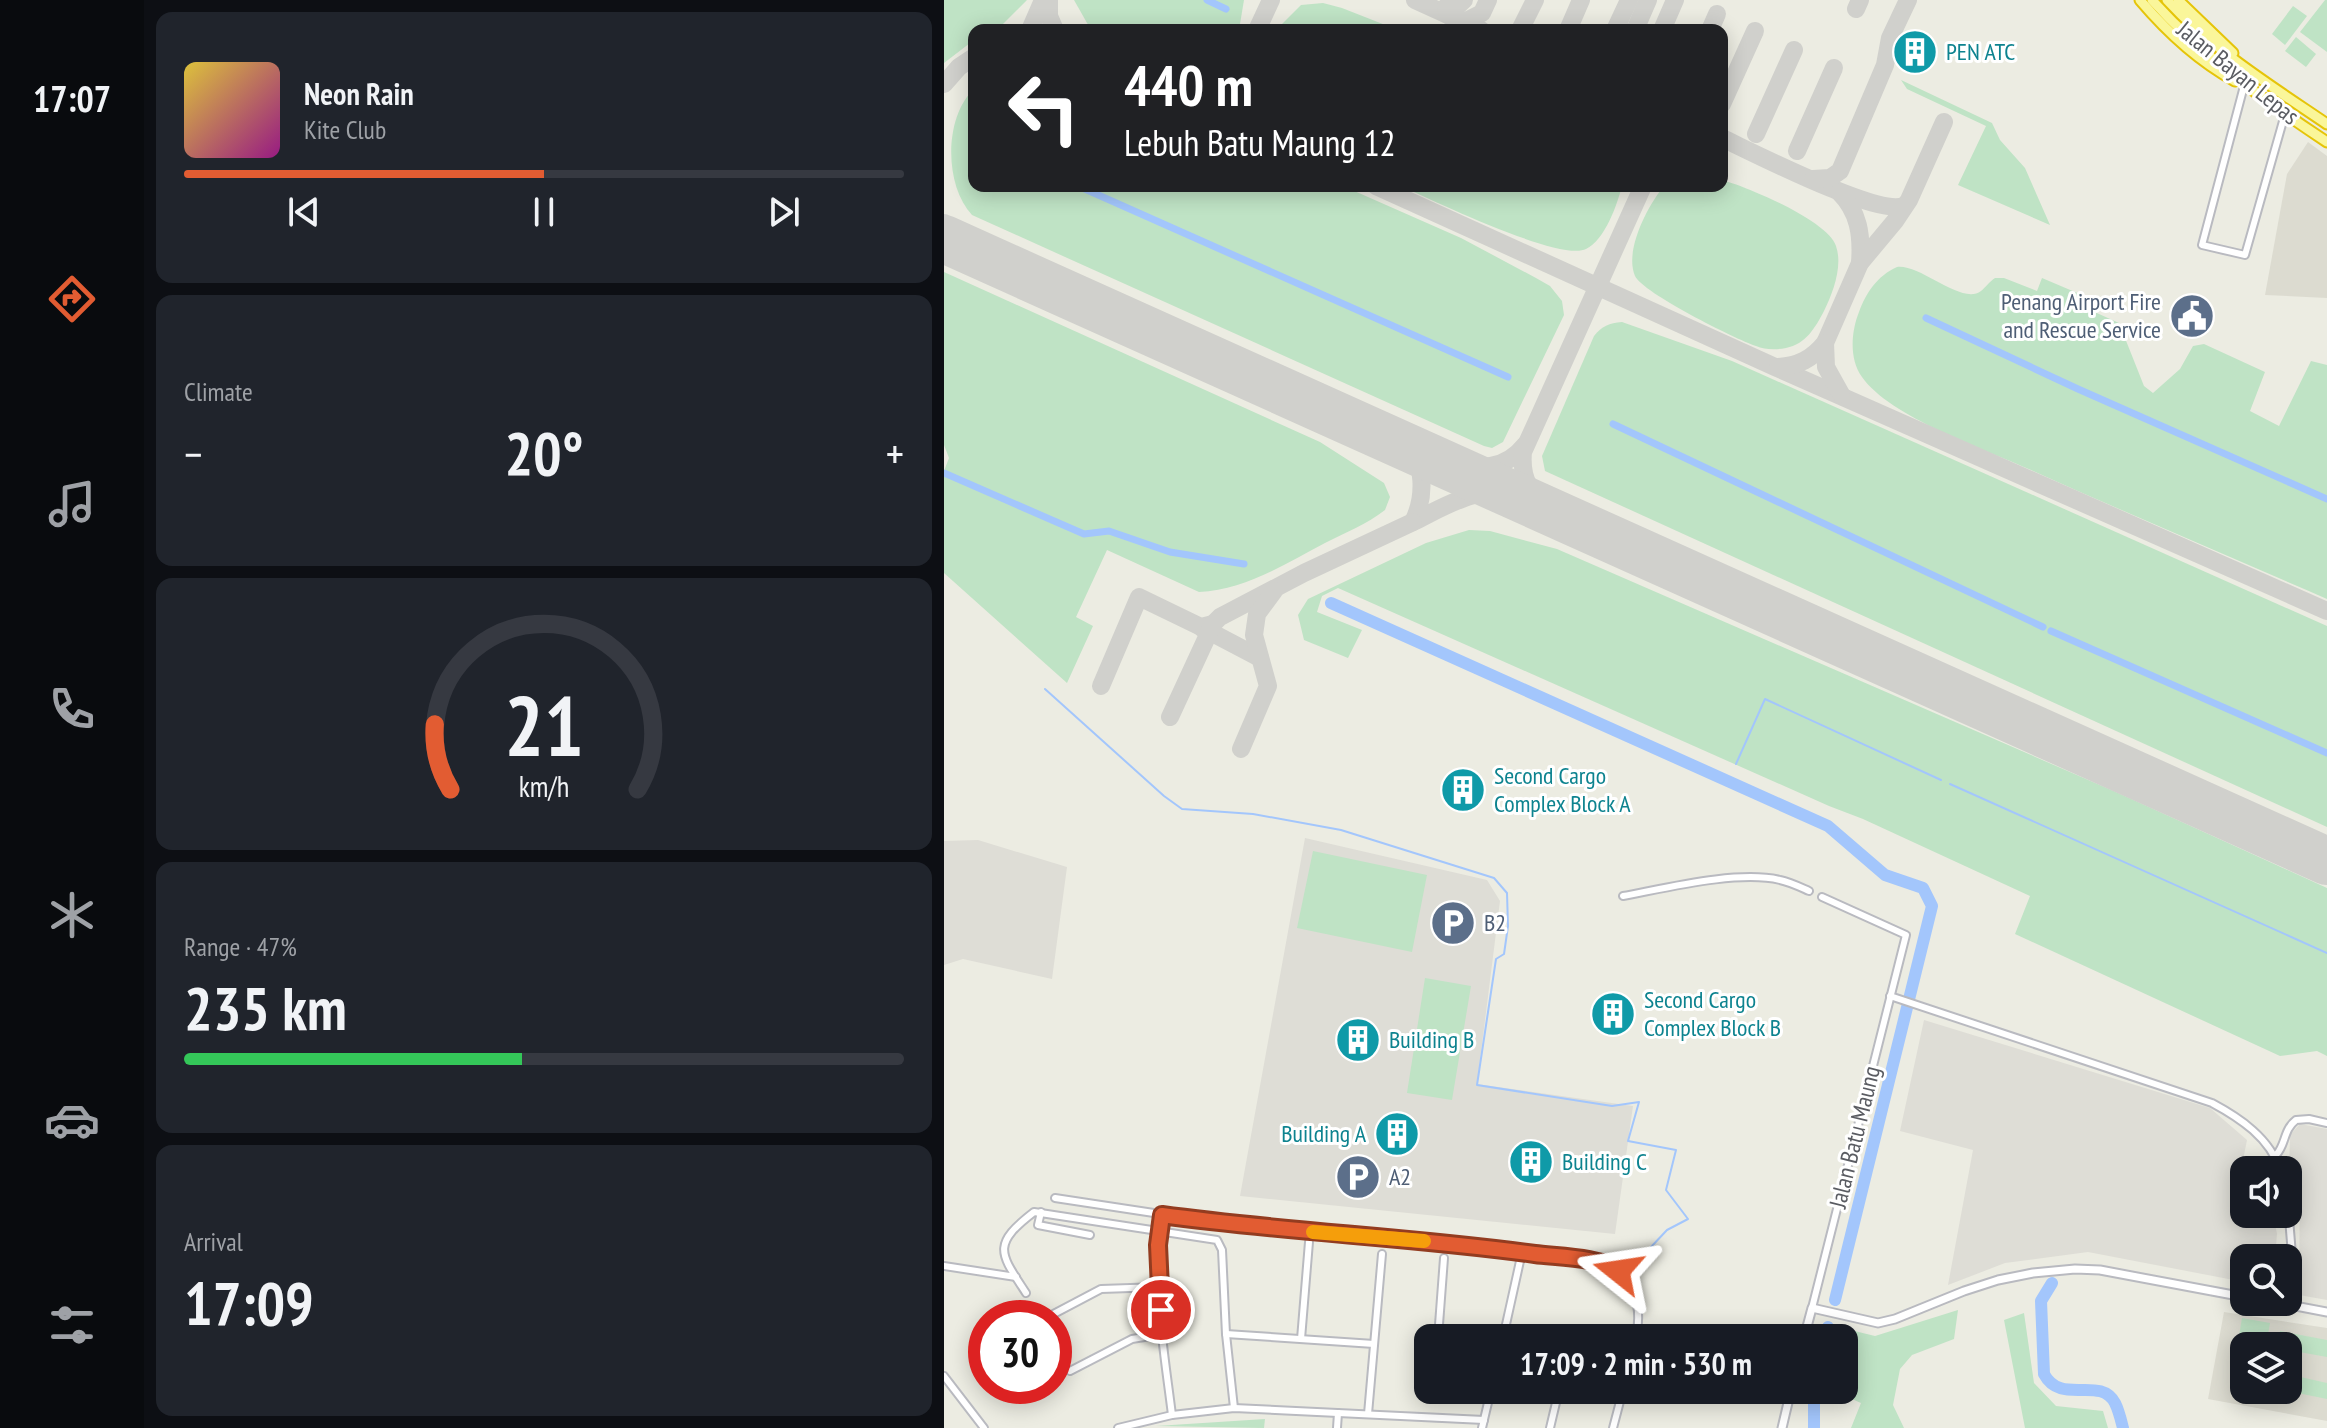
<!DOCTYPE html>
<html lang="en">
<head>
<meta charset="utf-8">
<style>
	:root { --surface:#171b24; --page:#20242c; --text:#f1f3f6; --muted:#9ea1a6; --line:#363941; --accent:#e25c32 }
	body { margin:0; font-family:"PT Sans Narrow",sans-serif; background:var(--page); color:var(--text); height:100vh; display:flex; flex-direction:column; font-size:30px; white-space:nowrap }
	* { box-sizing:border-box; margin:0 }
	p { font-size:26px; color:var(--muted) }
	.icon { flex:none; width:44px; height:44px; fill:none; stroke:currentColor; stroke-width:2; stroke-linecap:round; stroke-linejoin:round }
	.map { position:relative; flex:1; overflow:hidden }
	.details { display:flex; flex-direction:column; gap:12px; padding:12px; background:#0d0f14; width:800px }
	.details>* { flex:none }
	.banner { position:absolute; left:24px; top:24px; width:760px; height:168px; border-radius:16px; box-shadow:0 4px 20px #0003; background:#202124; color:#fff; overflow:hidden }
	.controls { position:absolute; left:1286px; top:1156px; display:grid; gap:16px }
	.controls a { display:grid; place-items:center; width:72px; height:72px; border-radius:16px; background:var(--surface); box-shadow:0 4px 20px #0003; font-size:40px }
	.speed { position:absolute; left:24px; top:1300px; display:flex; gap:16px; font-size:40px; font-weight:700; text-align:center }
	.speed>* { display:grid; place-content:center; width:104px; height:104px; border-radius:50%; background:var(--surface); box-shadow:0 4px 20px #0003; line-height:1 }
	.speed .limit { border:12px solid #d22; background:#fff; color:#111 }
	.pin { position:absolute; display:grid; place-items:center; width:68px; height:68px; color:#fff; margin:-34px; border:4px solid #fff; border-radius:50%; box-shadow:0 2px 8px #0007 }
	.me { position:absolute; width:88px; margin:-44px; rotate:285deg; stroke-linejoin:round; filter:drop-shadow(0 0 6px #0008) }
	.turn { display:flex; align-items:center; gap:28px; height:168px; padding:0 24px; font-size:36px }
	.turn .icon { width:104px; height:104px; stroke-width:2.5 }
	.turn b { display:block; font-size:56px; line-height:68px }
	.big { font-size:60px; font-weight:700; line-height:1.1 }
	.details .widget { flex:1; display:flex; flex-direction:column; justify-content:center; gap:12px; min-width:0; padding:0 28px; border-radius:16px; background:var(--page) }
	.details .dial { align-items:center; gap:0 }
	.dial svg { height:208px; overflow:visible; fill:none; stroke:var(--line); stroke-width:7; stroke-linecap:round; text-anchor:middle }
	.dial text { fill:var(--text); stroke:none }
	.song { display:flex; align-items:center; gap:24px }
	.cover { width:96px; height:96px; border-radius:12px; background:linear-gradient(135deg,hsl(50 70% 55%),hsl(310 70% 35%)) }
	.played { height:8px; border-radius:4px; background:linear-gradient(90deg,var(--accent) 50%,var(--line) 50%) }
	.keys { display:flex; justify-content:space-around; direction:ltr }
	.heat { display:flex; justify-content:space-between; align-items:center; font-size:44px; direction:ltr }
	.charge { height:12px; border-radius:6px; background:linear-gradient(90deg,#34c759 47%,var(--line) 0) }
	.trip { position:absolute; left:470px; top:1324px; width:444px; height:80px; border-radius:16px; background:var(--surface); box-shadow:0 4px 20px #0003; font-weight:700; line-height:80px; text-align:center }
	main { display:flex; flex:1; min-height:0 }
	.tabs { display:flex; flex-direction:column; width:144px; justify-content:space-around; align-items:center; background:#090b0e; color:var(--muted) }
	.tabs .icon { width:56px; height:56px }
	.tabs .on { color:var(--accent) }
	.tabs b { font-size:36px; color:var(--text) }
	.map>svg:first-child { display:block }
</style>
</head>
<body>
<main>
<nav class="tabs">
<b>17:07</b>
<svg class="icon on" aria-label="directions" viewBox="0 0 24 24"><path d="M12 3l9 9-9 9-9-9zM9 14v-3h6M13 9l2 2-2 2"/></svg>
<svg class="icon" aria-label="music" viewBox="0 0 24 24"><path d="M9 18V5l10-2v13"/><circle cx="6" cy="18" r="3"/><circle cx="16" cy="16" r="3"/></svg>
<svg class="icon" aria-label="phone" viewBox="0 0 24 24"><path d="M5 4h4l2 5-3 2q2 4 5 5l2-3 5 2v4C11 20 4 13 5 4z"/></svg>
<svg class="icon" aria-label="climate" viewBox="0 0 24 24"><path d="M12 3v18M4 7l16 10M4 17L20 7"/></svg>
<svg class="icon" aria-label="car" viewBox="0 0 24 24"><path d="M5 17H2v-5l4-1 3-4h7l3 4 3 1v5h-3M9 17h6M6 11h13"/><circle cx="7" cy="17" r="2"/><circle cx="17" cy="17" r="2"/></svg>
<svg class="icon" aria-label="filters" viewBox="0 0 24 24"><path d="M4 7h16M4 17h16"/><circle cx="9" cy="7" r="2"/><circle cx="15" cy="17" r="2"/></svg>
</nav>
<section class="details">
<div class="widget">
<div class="song"><i class="cover"></i><div><b>Neon Rain</b><p>Kite Club</p></div></div>
<div class="played"></div>
<div class="keys"><svg class="icon" aria-label="previous" viewBox="0 0 24 24"><path d="M18 5L8 12l10 7zM5 5v14"/></svg><svg class="icon" aria-label="pause" viewBox="0 0 24 24"><path d="M8 5v14M16 5v14"/></svg><svg class="icon" aria-label="next" viewBox="0 0 24 24"><path d="M6 5l10 7-10 7zM19 5v14"/></svg></div>
</div>
<div class="widget"><p>Climate</p>
<div class="heat"><a>−</a><b class="big">20°</b><a>+</a></div>
</div>
<div class="widget dial"><svg viewBox="0 0 100 80">
<path d="M14 69A42 42 0 1 1 86 69"/>
<path d="M14 69A42 42 0 0 1 8 44" stroke="#e25c32"/>
<text x="50" y="56" font-size="32" font-weight="700">21</text>
<text x="50" y="72" font-size="11">km/h</text>
</svg></div>
<div class="widget"><p>Range · 47%</p><b class="big">235 km</b><div class="charge"></div></div>
<div class="widget"><p>Arrival</p><b class="big">17:09</b></div>
</section>
<div class="map">
<svg width="1383" height="1428" viewBox="0 0 1383 1428">
	<rect width="100%" height="100%" fill="#ecece2"/>
	<g fill="#deddd6">
		<polygon points="361,838 543,880 556,901 533,1084 689,1106 671,1234 296,1196"/>
		<polygon points="34,840 123,867 108,979 19,959 0,965 0,841"/>
		<polygon points="980,1020 1266,1108 1303,1140 1299,1160 1322,1164 1321,1170 1300,1170 1300,1214 1329,1214 1333,1234 1331,1258 1300,1258 1300,1282 1144,1252 1061,1263 1004,1285 1029,1150 956,1131"/>
		<polygon points="1356,1124 1383,1129 1383,1300 1355,1295 1356,1177 1345,1175 1346,1135"/>
	</g>
	<g fill="#dcdbd0" fill-rule="evenodd">
		<polygon points="1364,142 1383,156 1383,298 1321,295 1343,174"/>
		<path d="M1280,1312L1383,1328V1421L1264,1399ZM1300,1346H1344V1390H1300Z"/>
	</g>
	<g fill="#bfe3c5">
		<polygon points="0,0 83,0 54,29 30,30 30,40 0,63"/>
		<polygon points="130,0 300,0 295,30 147,30"/>
		<polygon points="1381,0 1383,0 1383,52 1356,32"/>
		<polygon points="379,3 398,8 454,30 332,30 357,5"/>
		<polygon points="1349,6 1363,16 1341,45 1328,34"/>
		<polygon points="1352,37 1372,54 1362,67 1341,51"/>
		<polygon points="957,80 1048,123 1056,140 1081,168 1106,225 1014,185 1042,126 963,89"/>
		<path d="M30,89V186H399L517,238L592,278L606,286L618,301L620,315L559,442L548,448L540,446L28,215C0,185 0,117 30,89Z"/>
		<path d="M778,180C804,187 884,221 892,246C899,266 889,293 880,311C871,328 862,344 842,348C832,350 821,350 812,346C791,339 699,293 691,276C680,251 704,205 720,186H778Z"/>
		<path d="M457,186H678C673,205 661,240 642,249C616,262 488,200 457,186Z"/>
		<path d="M953,267C977,264 1018,306 1037,291C1042,287 1045,282 1051,278H1060L1093,291L1098,278L1138,295L1135,305L1175,323L1200,386L1209,393L1236,369L1249,346L1260,344L1321,372L1306,411L1335,426L1367,361L1383,365V599C1284,556 1185,514 1087,470C1040,449 946,417 918,377C905,359 907,332 915,312C922,293 933,276 953,267Z"/>
		<path d="M0,272L376,442L440,483L446,497L441,510C423,524 401,533 381,543C341,564 301,590 255,592L163,550L132,617L149,626L123,683L0,573V471L5,458L0,445Z"/>
		<path d="M678,322L788,361L1383,626V827L601,471L598,456L650,336C658,326 665,323 678,322Z"/>
		<polygon points="525,530 546,531 613,549 1172,792 1383,888 1383,1056 1373,1051 1336,1056 1071,934 1086,896 919,819 885,806 394,588 378,596 373,612 418,630 404,658 360,640 354,615 364,599 482,543"/>
		<polygon points="369,851 483,875 468,952 353,928"/>
		<polygon points="481,978 527,986 508,1100 463,1093"/>
		<polygon points="1014,1310 1010,1339 968,1355 956,1369 949,1405 960,1428 907,1428 917,1403 887,1390 900,1390 900,1338 887,1338 890,1326 931,1336"/>
		<polygon points="1080,1313 1090,1383 1112,1406 1159,1411 1164,1428 1081,1428 1060,1320"/>
		<polygon points="1298,1318 1326,1323 1322,1346 1300,1346 1300,1380 1288,1378"/>
		<polygon points="1336,1331 1383,1340 1383,1357 1344,1350 1344,1346 1334,1346"/>
		<polygon points="1352,1376 1383,1383 1383,1399 1349,1392"/>
		<polygon points="321,1419 320,1428 212,1426"/>
	</g>
	<g fill="none" stroke-linecap="round" stroke-linejoin="round">
		<g stroke="#a3c6fc" stroke-width="2">
			<polyline points="101,689 220,796 238,809 309,814 397,830 550,878 563,893 564,926 560,954 552,959 533,1085 668,1106 695,1102 684,1141 732,1150 722,1190 744,1219 723,1230 691,1264"/>
			<polyline points="792,764 821,699 997,780"/>
			<polyline points="1006,784 1383,953"/>
		</g>
		<g stroke="#a3c6fc" stroke-width="7">
			<polyline points="263,0 282,9"/>
			<polyline points="134,186 564,377"/>
			<polyline points="982,318 1134,389 1383,499"/>
			<polyline points="669,424 1099,627"/>
			<polyline points="0,473 140,534 165,531 226,552 300,564"/>
			<polyline points="1107,631 1383,753"/>
		</g>
		<g stroke="#a3c6fc" stroke-width="12">
			<polyline points="387,603 884,826 941,875 979,888 988,906 891,1300"/>
			<path d="M1108,1283L1097,1301L1100,1374C1117,1406 1156,1375 1171,1403C1175,1411 1177,1420 1179,1428"/>
			<polyline points="881,1338 884,1327"/>
			<polyline points="870,1390 870,1428"/>
		</g>
		<g stroke="#d0d0cc" stroke-width="18">
			<polyline points="105,0 105,16 111,30"/>
			<polyline points="471,0 537,30"/>
			<polyline points="502,7 504,15 520,0"/>
			<polyline points="912,9 916,0"/>
			<polyline points="520,22 538,13 544,0"/>
			<polyline points="86,30 99,0"/>
			<polyline points="313,30 327,0"/>
			<polyline points="576,30 591,0"/>
			<polyline points="624,30 637,0"/>
			<polyline points="671,30 685,0"/>
			<polyline points="691,30 704,0"/>
			<polyline points="718,30 731,0"/>
			<polyline points="766,30 773,14"/>
			<polyline points="0,84 15,67 30,57"/>
			<polyline points="778,104 811,31"/>
			<polyline points="812,134 850,50"/>
			<path d="M778,138C810,153 932,216 960,206"/>
			<polyline points="853,151 890,68"/>
			<polyline points="869,179 886,178 896,171 941,65 946,38 964,0"/>
			<polyline points="432,186 831,367 1383,611"/>
			<path d="M895,192C915,212 918,235 916,263"/>
			<polyline points="0,223 17,239 50,261"/>
			<polyline points="881,343 916,263 951,221 965,200 1000,122"/>
			<path d="M834,367C854,366 868,359 881,343L882,367L897,394"/>
			<path d="M458,445C484,459 480,500 469,522C500,507 541,480 576,498"/>
			<path d="M503,465C533,468 560,472 581,445"/>
			<path d="M614,515C591,495 576,486 579,452L699,186"/>
			<polyline points="259,629 257,627 316,658"/>
			<polyline points="157,686 195,597 257,627 269,624"/>
			<polyline points="226,717 269,624 276,617 360,573 469,522"/>
			<polyline points="297,749 324,686 310,635 313,614 330,591"/>
		</g>
		<polyline stroke="#d0d0cc" stroke-width="48" points="0,239 1383,861"/>
		<g stroke="#b9bac0" stroke-width="10">
			<g id="minor">
				<polyline points="1300,86 1258,245 1301,255 1341,114"/>
				<path d="M679,896C722,888 794,870 836,880C846,882 856,887 865,891"/>
				<path d="M946,996L1268,1103C1296,1118 1326,1138 1336,1170"/>
				<path d="M1332,1155C1342,1145 1339,1130 1352,1120L1365,1119L1383,1123"/>
				<path d="M111,1198L302,1227L485,1242L660,1263C692,1273 698,1309 692,1338"/>
				<polyline points="1344,1206 1349,1267 1344,1301"/>
				<polyline points="97,1212 94,1225 146,1235"/>
				<path d="M218,1215C207,1280 220,1350 228,1415L290,1408L540,1420"/>
				<polyline points="0,1266 72,1277"/>
				<path d="M82,1293C56,1253 47,1245 90,1212L273,1240L278,1250L282,1334L290,1408"/>
				<polyline points="868,1308 962,935 878,897"/>
				<polyline points="102,1318 157,1289 216,1287"/>
				<polyline points="282,1334 430,1344"/>
				<polyline points="494,1338 500,1258"/>
				<polyline points="559,1338 578,1252"/>
				<polyline points="357,1339 365,1242"/>
				<polyline points="126,1371 188,1339 219,1334"/>
				<polyline points="0,1376 40,1428"/>
				<polyline points="424,1414 438,1254"/>
				<polyline points="174,1428 228,1415"/>
				<polyline points="393,1428 394,1413"/>
				<polyline points="538,1428 547,1390"/>
				<polyline points="606,1428 615,1390"/>
				<polyline points="669,1428 679,1390"/>
			</g>
		</g>
		<g stroke="#b9bac0" stroke-width="11">
			<g id="tertiary">
				<polyline points="1330,1302 1383,1312"/>
				<polyline points="860,1338 868,1308 934,1323 951,1319 1020,1291 1054,1280 1089,1273 1131,1269 1156,1270 1300,1297"/>
				<polyline points="838,1428 847,1390"/>
			</g>
		</g>
		<g stroke="#e5c409" stroke-width="13">
			<g id="trunk">
				<path d="M1196,0C1224,33 1253,60 1291,81"/>
				<path d="M1208,0C1258,56 1321,101 1383,142"/>
				<path d="M1223,0C1269,50 1327,86 1383,124"/>
				<polyline points="1234,0 1289,53"/>
			</g>
		</g>
		<use href="#minor" stroke="#fff" stroke-width="6"/>
		<use href="#tertiary" stroke="#fff" stroke-width="7"/>
		<use href="#trunk" stroke="#faf69a" stroke-width="9"/>
	</g>
	<g fill="none" stroke-linecap="round" stroke-linejoin="round">
		<g stroke="#933c20" stroke-width="20">
			<path id="route" d="M217,1310L214,1245L218,1215C342,1232 467,1237 591,1254C613,1257 657,1257 674,1271"/>
		</g>
		<use href="#route" stroke="#e25c32" stroke-width="14"/>
		<polyline stroke="#f59e0b" stroke-width="14" points="369,1232 480,1241"/>
	</g>
	<defs>
		<g id="building-disc" transform="scale(2.3)"><circle r="9.5" fill="#0f9aa8" stroke="#fff"/><path d="M-4-6H4V6H1V3H-1V6H-4ZM-2.5-4.3h1.7v1.8h-1.7ZM.8-4.3h1.7v1.8H.8ZM-2.5-1h1.7V.8h-1.7ZM.8-1h1.7V.8H.8Z" fill="#fff"/></g>
		<g id="civic-disc" transform="scale(2.3)"><circle r="9.5" fill="#5c6f8a" stroke="#fff"/><path d="M-.6-6.5H3V-4.5H.6V-3L4-1V1h2V6H-6V1h2V-1L-.6-3ZM-1.2 2.5V6h2.4V2.5Z" fill="#fff"/></g>
		<g id="parking-disc" transform="scale(2.3)"><circle r="9.5" fill="#5c6f8a" stroke="#fff"/><path d="M-3.5-5.5H1a3.5 3.5 0 0 1 0 7H-1V5.5H-3.5ZM-1-3.4V-.6H.8a1.4 1.4 0 0 0 0-2.8Z" fill="#fff"/></g>
	</defs>
	<g fill-rule="evenodd">
		<use href="#building-disc" x="971" y="52"/>
		<use href="#civic-disc" x="1248" y="316"/>
		<use href="#building-disc" x="519" y="790"/>
		<use href="#parking-disc" x="509" y="923"/>
		<use href="#building-disc" x="669" y="1014"/>
		<use href="#building-disc" x="414" y="1040"/>
		<use href="#building-disc" x="453" y="1134"/>
		<use href="#building-disc" x="587" y="1162"/>
		<use href="#parking-disc" x="414" y="1177"/>
	</g>
	<g text-anchor="middle" stroke-width="6" stroke-linejoin="round" paint-order="stroke">
		<g font-size="24" fill="#0d838f" stroke="#fff" text-anchor="start">
			<text x="1002" y="60">PEN ATC</text>
			<text x="550" y="784">Second Cargo<tspan x="550" dy="28">Complex Block A</tspan></text>
			<text x="700" y="1008">Second Cargo<tspan x="700" dy="28">Complex Block B</tspan></text>
			<text x="445" y="1048">Building B</text>
			<text x="422" y="1142" text-anchor="end">Building A</text>
			<text x="618" y="1170">Building C</text>
		</g>
		<g font-size="24" fill="#5a5c62" stroke="#fff">
			<text transform="translate(1294 73) rotate(39)" y="8">Jalan Bayan Lepas</text>
			<text transform="translate(911 1137) rotate(-76)" y="8">Jalan Batu Maung</text>
		</g>
		<g font-size="24" fill="#4e5e75" stroke="#fff" text-anchor="start">
			<text x="1217" y="310" text-anchor="end">Penang Airport Fire<tspan x="1217" dy="28">and Rescue Service</tspan></text>
			<text x="540" y="931">B2</text>
			<text x="445" y="1185">A2</text>
		</g>
	</g>
</svg>
<div class="controls">
<a><svg class="icon" aria-label="sound" viewBox="0 0 24 24"><path d="M4 9h4l5-4v14l-5-4H4zM17 9q2 3 0 6"/></svg></a>
<a><svg class="icon" aria-label="search" viewBox="0 0 24 24"><circle cx="10" cy="10" r="6"/><path d="M15 15l6 6"/></svg></a>
<a><svg class="icon" aria-label="layers" viewBox="0 0 24 24"><path d="M12 4l9 5-9 5-9-5zM3 14l9 5 9-5"/></svg></a>
</div>
<div class="speed"><div class="limit">30</div></div>
<div class="pin" style="left:217px;top:1310px;background:#d93025"><svg class="icon" aria-label="arrive" viewBox="0 0 24 24"><path d="M6 21V4h12l-3 4 3 4H6"/></svg></div>
<svg class="me" style="left:674px;top:1271px" viewBox="-20 -20 40 40"><path d="M0-17L14 15 0 8-14 15z" fill="#e25c32" stroke="#fff" stroke-width="4"/></svg>
<div class="trip">17:09 · 2 min · 530 m</div>
<div class="banner">
<div class="turn"><svg class="icon" aria-label="left" viewBox="0 0 24 24"><path d="M17 20v-9H6M10 6l-5 5 5 5"/></svg><div><b>440 m</b>Lebuh Batu Maung 12</div></div>
</div>
</div>
</main>
</body>
</html>
